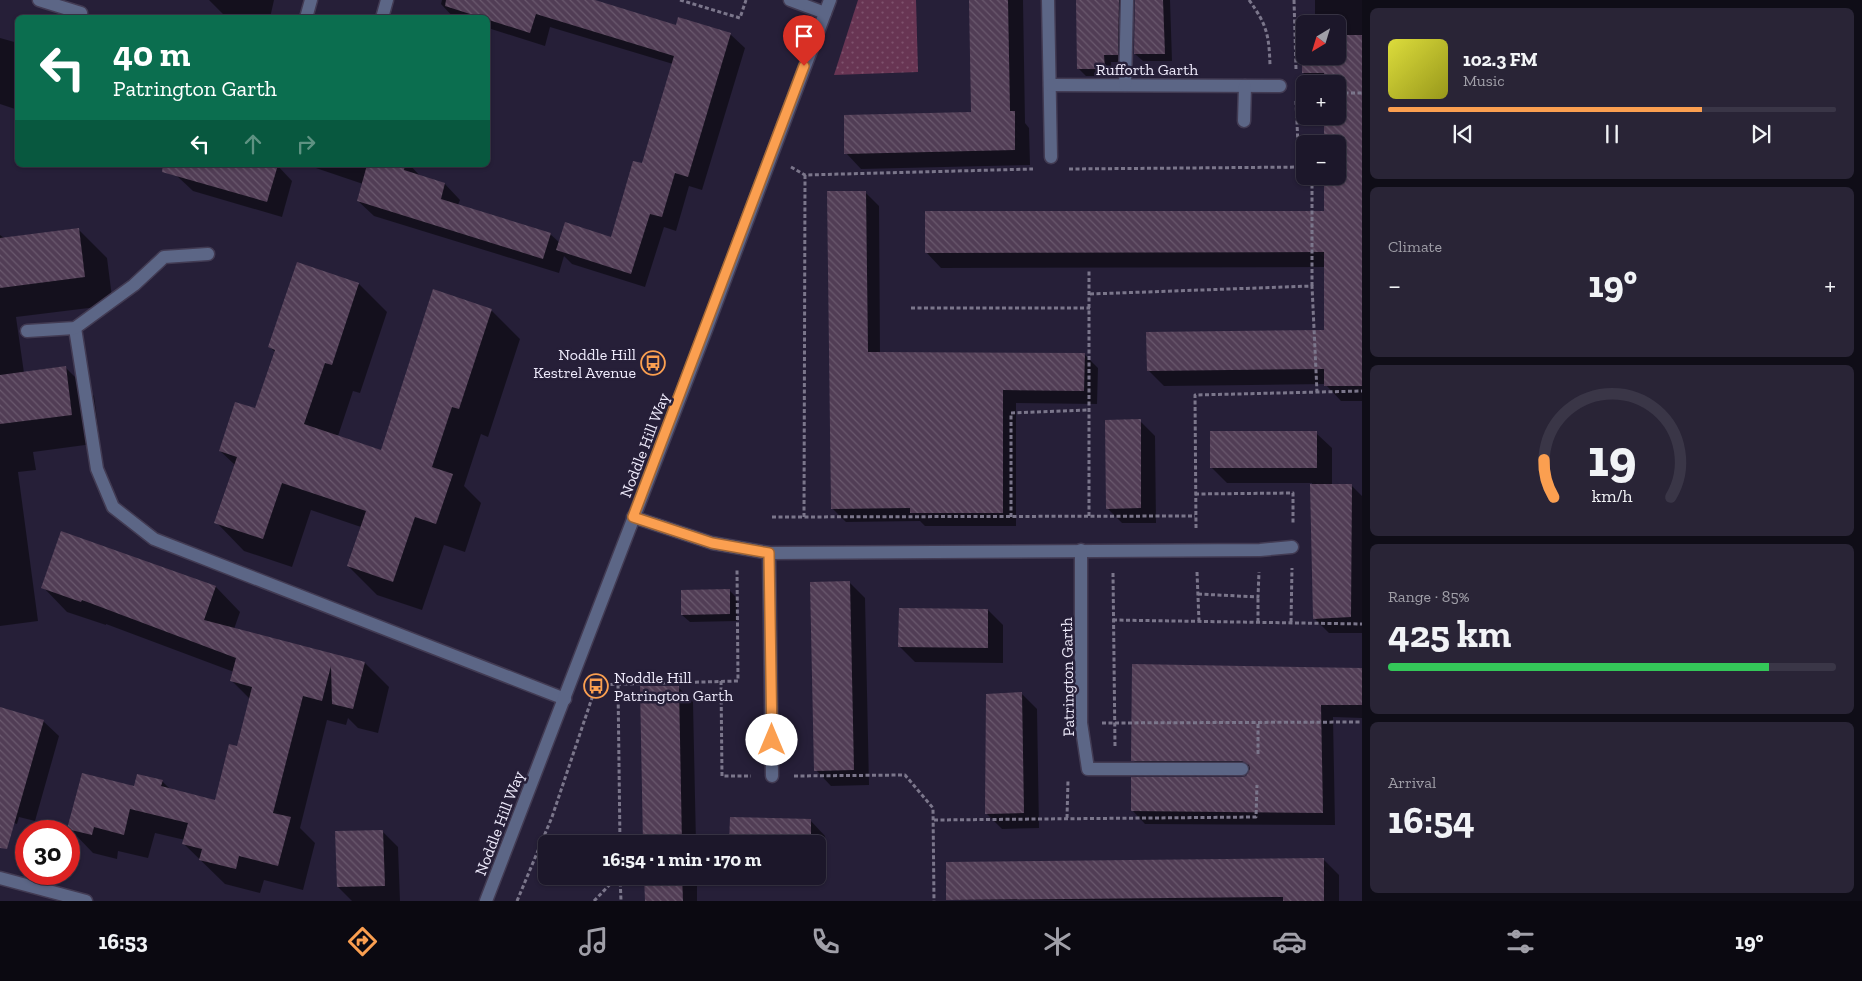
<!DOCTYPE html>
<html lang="en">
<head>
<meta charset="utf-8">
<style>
	:root { --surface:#1c172a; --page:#292436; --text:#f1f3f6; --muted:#a09fa8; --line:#3a3647; --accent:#fb9f50 }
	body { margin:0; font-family:"Zilla Slab",serif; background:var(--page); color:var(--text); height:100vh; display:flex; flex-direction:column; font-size:19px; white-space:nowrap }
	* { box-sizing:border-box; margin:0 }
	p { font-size:16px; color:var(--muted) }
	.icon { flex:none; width:28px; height:28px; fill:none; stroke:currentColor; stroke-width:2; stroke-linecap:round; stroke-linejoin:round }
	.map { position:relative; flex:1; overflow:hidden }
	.sheet { display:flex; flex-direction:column; gap:8px; padding:8px; background:#0f0d17; width:500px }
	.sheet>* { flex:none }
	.banner { position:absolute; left:15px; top:15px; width:475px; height:152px; border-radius:8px; box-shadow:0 1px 4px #0004,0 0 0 1px var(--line); background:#0b6e4f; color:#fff; overflow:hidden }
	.needle { width:32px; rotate:218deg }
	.tools { position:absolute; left:1296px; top:15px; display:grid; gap:10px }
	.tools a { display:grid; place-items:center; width:50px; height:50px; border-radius:8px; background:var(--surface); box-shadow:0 1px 4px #0004,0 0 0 1px var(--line); font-size:25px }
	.speed { position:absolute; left:15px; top:820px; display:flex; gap:10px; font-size:25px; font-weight:700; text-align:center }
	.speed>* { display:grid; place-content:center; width:65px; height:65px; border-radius:50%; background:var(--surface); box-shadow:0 1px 4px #0004,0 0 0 1px var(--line); line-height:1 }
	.speed .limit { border:8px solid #d22; background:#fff; color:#111 }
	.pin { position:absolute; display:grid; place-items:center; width:42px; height:42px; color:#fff; margin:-51px -21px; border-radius:50% 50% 50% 0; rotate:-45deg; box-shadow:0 0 5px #0007 }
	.pin .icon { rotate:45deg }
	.me { position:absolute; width:55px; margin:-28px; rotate:0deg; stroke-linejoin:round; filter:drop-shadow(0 0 4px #0008) }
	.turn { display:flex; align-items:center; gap:18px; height:105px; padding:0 15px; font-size:22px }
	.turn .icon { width:65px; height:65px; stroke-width:2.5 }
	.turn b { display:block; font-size:35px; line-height:42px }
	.lanes { display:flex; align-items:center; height:48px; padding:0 15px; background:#0003; justify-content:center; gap:25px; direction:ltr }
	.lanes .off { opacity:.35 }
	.big { font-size:38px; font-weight:800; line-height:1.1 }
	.sheet .card { flex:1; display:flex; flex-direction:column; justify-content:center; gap:8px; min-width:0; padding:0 18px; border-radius:8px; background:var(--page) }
	.sheet .dial { align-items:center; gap:0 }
	.dial svg { height:130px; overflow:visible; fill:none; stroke:var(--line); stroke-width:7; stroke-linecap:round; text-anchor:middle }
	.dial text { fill:var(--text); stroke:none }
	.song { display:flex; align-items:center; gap:15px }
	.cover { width:60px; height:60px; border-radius:8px; background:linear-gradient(135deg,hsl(60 70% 55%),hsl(60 70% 35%)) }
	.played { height:5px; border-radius:2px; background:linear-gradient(90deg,var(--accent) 70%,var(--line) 70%) }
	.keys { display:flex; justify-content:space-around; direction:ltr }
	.heat { display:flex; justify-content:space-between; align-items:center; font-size:28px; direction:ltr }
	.charge { height:8px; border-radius:4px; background:linear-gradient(90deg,#34c759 85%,var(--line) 0) }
	.trip { position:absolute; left:538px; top:835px; width:288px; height:50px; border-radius:8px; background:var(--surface); box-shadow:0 1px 4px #0004,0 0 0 1px var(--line); font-weight:800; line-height:50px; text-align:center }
	.menu { display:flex; height:80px; justify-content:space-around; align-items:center; background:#0b0911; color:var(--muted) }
	.menu .icon { width:35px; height:35px }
	.menu .current { color:var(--accent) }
	.menu b { font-size:22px; color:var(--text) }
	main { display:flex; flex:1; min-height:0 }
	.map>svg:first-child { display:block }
</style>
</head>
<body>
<main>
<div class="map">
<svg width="1362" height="901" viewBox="0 0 1362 901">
	<defs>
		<pattern id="grass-dots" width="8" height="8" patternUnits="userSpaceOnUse" patternTransform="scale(1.25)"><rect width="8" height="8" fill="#683553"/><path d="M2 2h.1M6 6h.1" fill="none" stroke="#7e526d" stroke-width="1.8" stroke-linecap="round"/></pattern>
		<pattern id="building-back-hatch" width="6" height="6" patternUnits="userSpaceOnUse" patternTransform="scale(1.25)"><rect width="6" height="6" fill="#513d55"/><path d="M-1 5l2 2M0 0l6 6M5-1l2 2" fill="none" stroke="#6a596e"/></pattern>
	</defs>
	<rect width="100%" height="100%" fill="#261f38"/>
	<polygon fill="url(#grass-dots)" points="858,0 916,0 918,72 834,75"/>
	<g fill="#0007">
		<polygon points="209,0 274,0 270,18 222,18 223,14"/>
		<polygon points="442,0 590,0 677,27 730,34 745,48 702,190 689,186 676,231 664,227 645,287 572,264 564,256 559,273 374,216 358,201 363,184 307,165 410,165 421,177 445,184 460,200 458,205 550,234 560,243 612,239 643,164 673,64 550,27 545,46 488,28 488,18 454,18 441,4"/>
		<polygon points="970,0 1023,0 1025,123 1029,128 1030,165 861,169 846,153 972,113"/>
		<polygon points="1078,0 1132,0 1125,62 1111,62 1112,76 1086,76 1079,69"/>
		<polygon points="1136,0 1170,0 1172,61 1143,61 1135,54"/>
		<polygon points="1315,0 1362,0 1362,401 1341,401 1325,384 1164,386 1148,370 1325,331 1325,267 941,268 926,252 1325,212 1338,176 1338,84 1315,84 1303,73 1305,36 1305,56 1338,56 1338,24 1315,24"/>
		<polygon points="0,38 18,43 18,110 0,104"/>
		<polygon points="180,165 277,165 292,181 282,217 193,191 177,176"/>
		<polygon points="865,192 879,206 880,353 1084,354 1098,368 1097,404 1016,403 1016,526 925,526 920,521 846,522 832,508"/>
		<polygon points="78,229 107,258 113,305 16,317 24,373 65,367 94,396 100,443 33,452 36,470 18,472 38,621 0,626 0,235 4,238"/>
		<polygon points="359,284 387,312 360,393 353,391 338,436 382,451 433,291 492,311 520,339 488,437 481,434 464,486 481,503 465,552 444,545 422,610 377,595 348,566 361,527 311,510 292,567 244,551 216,522 235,465 220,451 256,410 275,352 270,347"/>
		<polygon points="1140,421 1155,436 1156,523 1122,523 1107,508"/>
		<polygon points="1316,433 1332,448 1332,485 1351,485 1362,496 1362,633 1329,633 1314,618 1312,483 1227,483 1211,467"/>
		<polygon points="62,532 216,587 240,612 234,629 365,663 389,687 378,733 358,728 348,718 346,725 327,720 300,828 315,843 303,890 264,880 260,893 225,884 184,844 185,840 155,833 148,858 118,851 117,859 93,853 69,828 135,788 162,781 171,790 216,801 238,748 250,699 232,681 234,672 106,624 106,625 67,612 43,587"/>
		<polygon points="849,582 865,598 869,785 831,786 816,770"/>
		<polygon points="729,590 737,598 737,621 690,622 682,615"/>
		<polygon points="988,610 1003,625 1003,663 915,662 900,647"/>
		<polygon points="1362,669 1362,718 1333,717 1335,825 1145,824 1132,810 1242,778 1251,774 1146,774 1133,760"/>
		<polygon points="678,687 693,702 696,844 645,844"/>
		<polygon points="1021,693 1037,709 1039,828 1002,829 987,814"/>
		<polygon points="0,709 43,721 59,736 35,821 19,817 17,824 0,819"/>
		<polygon points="810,820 825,836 826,876 816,876 816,844 730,844"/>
		<polygon points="383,832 398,847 400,901 352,901 338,887"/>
		<polygon points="1323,859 1339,875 1339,901 947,900"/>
		<rect x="646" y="876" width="51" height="25"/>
	</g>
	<g fill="url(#building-back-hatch)">
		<polygon points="446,0 595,0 676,25 678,17 731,33 688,177 675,173 662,217 650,214 631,274 556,250 565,222 611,237 633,161 642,163 674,56 536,14 530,33 445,6"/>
		<polygon points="969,0 1008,0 1010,111 1015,111 1015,150 844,154 844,115 971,112"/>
		<polygon points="1076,0 1119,0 1118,55 1104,55 1105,69 1077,69"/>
		<polygon points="1135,0 1163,0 1165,54 1134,54"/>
		<polygon points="1302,35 1305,35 1305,56 1338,56 1338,35 1362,35 1362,386 1324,386 1324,369 1147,371 1146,332 1324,330 1324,252 925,253 925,211 1324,211 1324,176 1338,176 1338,144 1324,144 1324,116 1338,116 1338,84 1324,84 1324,73 1302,73"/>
		<polygon points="163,165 278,165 267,202 162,172"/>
		<polygon points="367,165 405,165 404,170 445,183 441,199 551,233 543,259 357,201"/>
		<polygon points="827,191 866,191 868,352 1085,353 1084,391 1003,390 1003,513 910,513 910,508 831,509"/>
		<polygon points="79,228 85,277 0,288 0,238"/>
		<polygon points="297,262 359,283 332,365 325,363 304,424 381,450 433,289 492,309 459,409 452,407 432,467 453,474 436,524 415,517 393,582 347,566 366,511 282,483 263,539 214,523 237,457 219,451 235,402 255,408 275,350 268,347"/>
		<polygon points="66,366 72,415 0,424 0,375"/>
		<polygon points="1141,419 1141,508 1106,509 1105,420"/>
		<rect x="1210" y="431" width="107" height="37"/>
		<polygon points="1310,484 1352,484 1351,617 1313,619"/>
		<polygon points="61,531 216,586 204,620 365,662 353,709 332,704 331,666 322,701 303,696 273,813 291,817 278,866 239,856 236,869 199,860 202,849 182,844 188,823 130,809 124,835 94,827 92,835 67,829 82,773 134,786 137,774 163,780 161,786 215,800 229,744 237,746 252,687 230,681 236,658 82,600 81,602 41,588"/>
		<polygon points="850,581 854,770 814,771 810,582"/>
		<polygon points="730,589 730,614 681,615 681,590"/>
		<polygon points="899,608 988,609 988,648 898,647"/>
		<polygon points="1132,664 1362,668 1362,705 1321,705 1323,813 1131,811 1131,777 1242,777 1246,776 1250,769 1249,765 1242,761 1131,761"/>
		<polygon points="640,686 679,686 682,844 643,844"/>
		<polygon points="1022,692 1024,813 985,814 986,694"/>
		<polygon points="0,707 44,720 7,849 0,848"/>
		<polygon points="730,817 811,819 811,844 729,844"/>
		<polygon points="383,830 385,886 337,887 335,831"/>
		<polygon points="1324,858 1324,901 1283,901 1283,897 946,900 946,862"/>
		<polygon points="644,876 682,876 683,901 645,901"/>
	</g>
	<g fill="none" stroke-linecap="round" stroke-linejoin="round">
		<g stroke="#423b53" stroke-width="15">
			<g id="minor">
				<polyline points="39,0 81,13"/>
				<polyline points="790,0 825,13"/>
				<polyline points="1048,0 1051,157"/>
				<polyline points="306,18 311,0"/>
				<polyline points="382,18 387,0"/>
				<polyline points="1050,85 1280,86"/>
				<polyline points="1125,85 1127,0"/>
				<polyline points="1244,121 1245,86"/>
				<polyline points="75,328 97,469 113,507 154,539 565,699"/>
				<polyline points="27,331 75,328 134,285 164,257 208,254"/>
				<polyline points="633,517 712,543 769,553 1260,550 1292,547"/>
				<polyline points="1081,550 1081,723 1088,769 1242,769"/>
				<polyline points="769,553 772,776"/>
				<polyline points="0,878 86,901"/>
				<polyline points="486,901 706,330 830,0"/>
			</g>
		</g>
		<g stroke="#7b768b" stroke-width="3" stroke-dasharray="4 2.5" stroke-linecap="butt">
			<polyline points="680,0 740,18 746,0"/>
			<path d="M1249,0C1267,25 1269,35 1270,65"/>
			<polyline points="1294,0 1296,69"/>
			<polyline points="1338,93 1362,93"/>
			<polyline points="1296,101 1299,167"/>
			<polyline points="791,167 805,175 1033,169"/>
			<polyline points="1069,169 1305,167"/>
			<polyline points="1312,286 1312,176"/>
			<polyline points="1090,294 1312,286 1317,392"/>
			<polyline points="911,308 1090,308"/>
			<polyline points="1195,494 1293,493 1293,524"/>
			<polyline points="1089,516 1089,271"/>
			<polyline points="772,517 1195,516"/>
			<polyline points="804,517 805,175"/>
			<polyline points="1011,517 1011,413 1088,410"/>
			<polyline points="1196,528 1195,395 1362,391"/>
			<polyline points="1197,572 1199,621"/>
			<polyline points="1113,573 1115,747"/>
			<polyline points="1198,594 1258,597 1259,572"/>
			<polyline points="1113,620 1362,624"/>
			<polyline points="1258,622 1258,597"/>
			<polyline points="1291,622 1292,568"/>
			<polyline points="721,681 722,776 751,776"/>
			<polyline points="591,685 738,681 737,569"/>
			<polyline points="618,685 620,844"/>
			<polyline points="1102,723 1362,722"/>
			<polyline points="1258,754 1258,722"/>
			<polyline points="794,776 905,775 933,808 934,901"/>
			<polyline points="1067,818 1068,780"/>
			<polyline points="934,820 1256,817 1257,785"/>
			<polyline points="620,876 621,901"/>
			<polyline points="517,901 552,817 596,686"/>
			<polyline points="594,901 618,876"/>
		</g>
		<use href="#minor" stroke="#5c6686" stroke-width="12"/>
	</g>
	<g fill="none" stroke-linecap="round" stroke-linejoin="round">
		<g stroke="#a36734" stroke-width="12">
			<polyline id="route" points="772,740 769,553 712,543 633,517 804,66"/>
		</g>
		<use href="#route" stroke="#fb9f50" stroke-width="9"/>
	</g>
	<defs>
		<g id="bus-ring" transform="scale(1.25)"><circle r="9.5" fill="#261f38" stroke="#fb9f50" stroke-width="1.5"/><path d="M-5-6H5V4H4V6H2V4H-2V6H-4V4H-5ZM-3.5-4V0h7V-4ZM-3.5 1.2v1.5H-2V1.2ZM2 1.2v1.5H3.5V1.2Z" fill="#fb9f50"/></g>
	</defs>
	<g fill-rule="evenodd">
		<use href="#bus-ring" x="653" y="363"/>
		<use href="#bus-ring" x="596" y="686"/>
	</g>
	<g text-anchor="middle" stroke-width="5" stroke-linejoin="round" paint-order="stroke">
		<g font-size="16" fill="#eeeafb" stroke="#261f38">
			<text x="1147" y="75">Rufforth Garth</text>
			<text transform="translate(644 445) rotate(-69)" y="6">Noddle Hill Way</text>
			<text transform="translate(1067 677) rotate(-91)" y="6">Patrington Garth</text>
			<text transform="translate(499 823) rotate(-69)" y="6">Noddle Hill Way</text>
		</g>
		<g font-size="16" fill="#eeeafb" stroke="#261f38" text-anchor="end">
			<text x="636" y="360">Noddle Hill<tspan x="636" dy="18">Kestrel Avenue</tspan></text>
			<text x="614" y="683" text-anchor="start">Noddle Hill<tspan x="614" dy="18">Patrington Garth</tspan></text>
		</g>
	</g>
</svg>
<div class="tools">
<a><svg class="needle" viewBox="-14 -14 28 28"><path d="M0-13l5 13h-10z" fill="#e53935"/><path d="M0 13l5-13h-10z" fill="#a09fa8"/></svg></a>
<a>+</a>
<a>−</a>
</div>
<div class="speed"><div class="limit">30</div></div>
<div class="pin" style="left:804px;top:66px;background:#d93025"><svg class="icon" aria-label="arrive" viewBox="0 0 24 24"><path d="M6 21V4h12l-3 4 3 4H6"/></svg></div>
<svg class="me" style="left:772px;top:740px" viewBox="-20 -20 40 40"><circle r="19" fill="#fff"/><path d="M0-13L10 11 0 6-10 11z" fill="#fb9f50"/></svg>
<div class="trip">16:54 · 1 min · 170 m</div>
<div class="banner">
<div class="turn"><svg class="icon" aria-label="left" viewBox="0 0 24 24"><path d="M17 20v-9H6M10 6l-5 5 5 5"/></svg><div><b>40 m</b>Patrington Garth</div></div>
<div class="lanes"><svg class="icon" aria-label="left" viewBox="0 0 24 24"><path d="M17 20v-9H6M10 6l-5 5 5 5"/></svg><svg class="icon off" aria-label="ahead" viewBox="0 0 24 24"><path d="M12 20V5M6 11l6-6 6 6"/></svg><svg class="icon off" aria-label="right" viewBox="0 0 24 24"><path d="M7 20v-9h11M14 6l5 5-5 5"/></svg></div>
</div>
</div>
<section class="sheet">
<div class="card">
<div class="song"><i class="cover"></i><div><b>102.3 FM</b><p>Music</p></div></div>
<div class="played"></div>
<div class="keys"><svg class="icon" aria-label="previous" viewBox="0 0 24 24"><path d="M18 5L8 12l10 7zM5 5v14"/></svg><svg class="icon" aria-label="pause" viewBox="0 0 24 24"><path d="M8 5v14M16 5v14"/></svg><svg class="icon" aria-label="next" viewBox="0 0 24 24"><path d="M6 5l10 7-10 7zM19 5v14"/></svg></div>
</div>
<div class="card"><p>Climate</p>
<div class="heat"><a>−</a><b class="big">19°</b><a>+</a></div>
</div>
<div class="card dial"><svg viewBox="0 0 100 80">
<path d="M14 69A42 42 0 1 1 86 69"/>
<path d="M14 69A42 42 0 0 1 8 46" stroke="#fb9f50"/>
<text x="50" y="56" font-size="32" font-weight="700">19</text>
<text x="50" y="72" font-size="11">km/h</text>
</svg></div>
<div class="card"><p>Range · 85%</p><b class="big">425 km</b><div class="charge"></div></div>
<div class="card"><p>Arrival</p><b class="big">16:54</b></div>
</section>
</main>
<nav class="menu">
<b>16:53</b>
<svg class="icon current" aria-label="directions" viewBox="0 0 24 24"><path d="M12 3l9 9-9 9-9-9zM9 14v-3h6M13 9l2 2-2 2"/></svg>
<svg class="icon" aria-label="music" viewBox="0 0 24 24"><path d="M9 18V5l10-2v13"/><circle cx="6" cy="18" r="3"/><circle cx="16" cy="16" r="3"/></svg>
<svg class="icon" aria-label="phone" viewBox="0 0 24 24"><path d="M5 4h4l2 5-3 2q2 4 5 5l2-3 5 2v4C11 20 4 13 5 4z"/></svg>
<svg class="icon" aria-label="climate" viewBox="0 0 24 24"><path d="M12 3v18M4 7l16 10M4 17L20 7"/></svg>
<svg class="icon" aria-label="car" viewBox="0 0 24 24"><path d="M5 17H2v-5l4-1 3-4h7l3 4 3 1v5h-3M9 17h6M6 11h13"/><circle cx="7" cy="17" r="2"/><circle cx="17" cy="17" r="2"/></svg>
<svg class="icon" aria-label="filters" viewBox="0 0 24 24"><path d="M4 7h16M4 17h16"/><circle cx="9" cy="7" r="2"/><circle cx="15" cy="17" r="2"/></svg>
<b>19°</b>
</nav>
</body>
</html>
